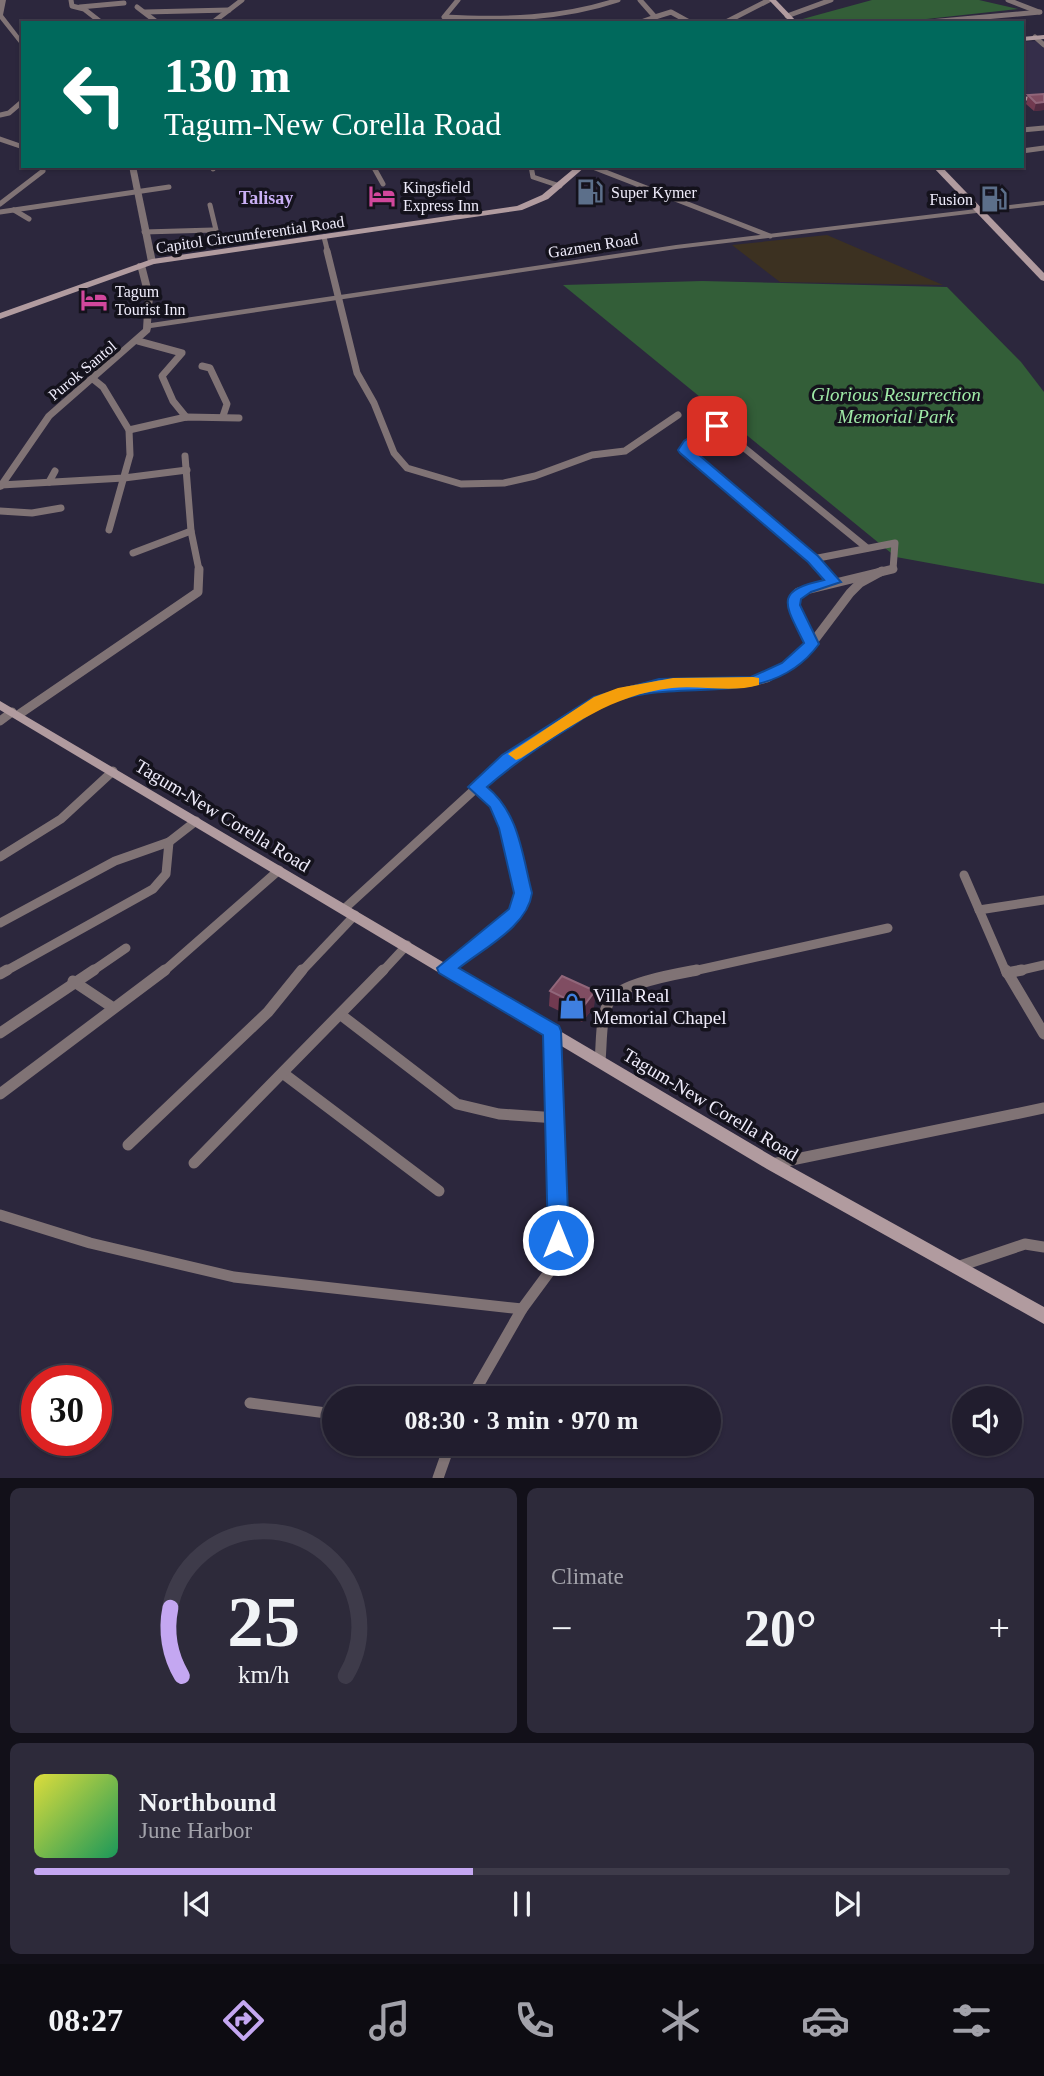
<!DOCTYPE html>
<html lang="en">
<head>
<meta charset="utf-8">
<style>
	:root { --surface:#211d2e; --page:#2d2a3a; --text:#f1f3f6; --muted:#a2a2aa; --line:#3e3b4a; --accent:#c4a7f1 }
	body { margin:0; font-family:Georgia,serif; background:var(--page); color:var(--text); height:100vh; display:flex; flex-direction:column; font-size:26px; white-space:nowrap }
	* { box-sizing:border-box; margin:0 }
	p { font-size:23px; color:var(--muted) }
	.icon { flex:none; width:38px; height:38px; fill:none; stroke:currentColor; stroke-width:2; stroke-linecap:round; stroke-linejoin:round }
	.map { position:relative; height:1478px; overflow:hidden }
	.panel { display:flex; flex-direction:column; gap:10px; padding:10px; background:#121019; flex:1 }
	.panel>* { flex:none }
	.guide { position:absolute; left:21px; top:21px; width:1003px; height:147px; border-radius:0px; box-shadow:0 2px 5px #0004,0 0 0 2px var(--line); background:#00695c; color:#fff; overflow:hidden }
	.buttons { position:absolute; left:952px; top:1386px; display:grid; gap:14px }
	.buttons a { display:grid; place-items:center; width:70px; height:70px; border-radius:50%; background:var(--surface); box-shadow:0 2px 5px #0004,0 0 0 2px var(--line); font-size:35px }
	.speed { position:absolute; left:21px; top:1365px; display:flex; gap:14px; font-size:35px; font-weight:700; text-align:center }
	.speed>* { display:grid; place-content:center; width:91px; height:91px; border-radius:50%; background:var(--surface); box-shadow:0 2px 5px #0004,0 0 0 2px var(--line); line-height:1 }
	.speed .limit { border:10px solid #d22; background:#fff; color:#111 }
	.pin { position:absolute; display:grid; place-items:center; width:60px; height:60px; color:#fff; margin:-30px; border-radius:14px; box-shadow:0 4px 10px #0006 }
	.me { position:absolute; width:77px; margin:-38px; rotate:0deg; stroke-linejoin:round; filter:drop-shadow(0 0 5px #0008) }
	.turn { display:flex; align-items:center; gap:24px; height:147px; padding:0 28px; font-size:32px }
	.turn .icon { width:91px; height:91px; stroke-width:2.5 }
	.turn b { display:block; font-size:49px; line-height:60px }
	.big { font-size:52px; font-weight:600; line-height:1.1 }
	.panel .tile { flex:1; display:flex; flex-direction:column; justify-content:center; gap:10px; min-width:0; padding:0 24px; border-radius:10px; background:var(--page) }
	.panel .dial { align-items:center; gap:0 }
	.dial svg { height:182px; overflow:visible; fill:none; stroke:var(--line); stroke-width:7; stroke-linecap:round; text-anchor:middle }
	.dial text { fill:var(--text); stroke:none }
	.song { display:flex; align-items:center; gap:21px }
	.cover { width:84px; height:84px; border-radius:10px; background:linear-gradient(135deg,hsl(60 70% 55%),hsl(150 70% 35%)) }
	.played { height:7px; border-radius:4px; background:linear-gradient(90deg,var(--accent) 45%,var(--line) 45%) }
	.keys { display:flex; justify-content:space-around; direction:ltr }
	.heat { display:flex; justify-content:space-between; align-items:center; font-size:38px; direction:ltr }
	.panel .tiles { flex:1; display:grid; gap:10px; grid-template-columns:1fr 1fr }
	.tile:last-child { grid-column:span 2 }
	.trip { position:absolute; left:322px; top:1386px; width:399px; height:70px; border-radius:35px; background:var(--surface); box-shadow:0 2px 5px #0004,0 0 0 2px var(--line); font-weight:600; line-height:70px; text-align:center }
	.menu { display:flex; height:112px; justify-content:space-around; align-items:center; background:#0d0c12; color:var(--muted) }
	.menu .icon { width:49px; height:49px }
	.menu .on { color:var(--accent) }
	.menu b { font-size:32px; color:var(--text) }
	.map>svg:first-child { display:block }
</style>
</head>
<body>
<div class="map">
<svg width="1044" height="1478" viewBox="0 0 1044 1478">
	<rect width="100%" height="100%" fill="#2c273d"/>
	<polygon fill="#352e4a" points="1036,41 1044,48 1044,93 1022,95 1022,42"/>
	<polygon fill="#3c3121" points="827,235 943,285 780,282 732,245"/>
	<g fill="#335e38">
		<polygon points="872,0 979,0 1018,9 890,23 803,23 799,20"/>
		<polygon points="702,281 947,287 1021,362 1044,392 1044,584 896,557 563,285"/>
	</g>
	<g fill="none" stroke-linecap="round" stroke-linejoin="round">
		<g stroke="#807375" stroke-width="5">
			<polyline points="71,0 72,6 84,9 102,23"/>
			<path d="M458,0L444,17C504,20 561,19 618,0"/>
			<polyline points="1008,0 1039,12"/>
			<polyline points="80,7 124,3"/>
			<polyline points="137,7 158,23"/>
			<polyline points="145,12 229,10"/>
			<polyline points="787,16 831,0"/>
			<polyline points="655,17 671,12 691,23"/>
			<polyline points="212,23 242,0"/>
			<polyline points="638,23 655,17 640,0"/>
			<polyline points="724,23 769,0"/>
			<polyline points="918,23 1040,12"/>
			<polyline points="1035,37 1044,45"/>
			<polyline points="0,115 9,113 23,101"/>
			<polyline points="1022,130 1044,128"/>
			<polyline points="0,139 23,147"/>
			<polyline points="1022,151 1044,148"/>
			<polyline points="212,166 213,169"/>
			<polyline points="373,166 383,184"/>
			<polyline points="531,166 533,177 560,186"/>
			<polyline points="590,166 770,236"/>
			<polyline points="0,204 43,171"/>
			<polyline points="210,205 216,230"/>
			<polyline points="14,210 29,219"/>
			<polyline points="0,212 169,187"/>
			<polyline points="144,232 213,230 217,235"/>
			<polyline points="324,237 328,253"/>
		</g>
		<g stroke="#807375" stroke-width="7">
			<polyline points="327,251 357,373 374,403 394,453 407,468 461,484 504,483 535,476 592,455 625,451 678,415"/>
			<polyline points="138,341 182,353 162,376 173,401 186,417"/>
			<polyline points="202,366 210,368 227,404 223,416"/>
			<polyline points="93,379 103,387 129,430 130,455 109,530"/>
			<polyline points="710,420 867,548"/>
			<polyline points="717,426 688,443 685,450 823,570"/>
			<polyline points="129,430 186,417 239,418"/>
			<polyline points="185,456 191,531 199,570"/>
			<polyline points="49,482 55,471"/>
			<polyline points="1,485 124,478 187,470"/>
			<polyline points="0,511 32,513 61,508"/>
			<polyline points="133,553 191,531"/>
			<polyline points="813,559 895,543 893,569 888,570"/>
		</g>
		<g stroke="#807375" stroke-width="9">
			<polyline points="822,569 834,582"/>
			<polyline points="812,644 792,605 798,592 893,569"/>
			<polyline points="18,715 198,592 199,569"/>
			<polyline points="0,721 12,712"/>
			<polyline points="0,857 61,819 113,771"/>
			<polyline points="964,875 1006,972"/>
			<polyline points="344,909 508,759 540,738 600,701 624,692 659,684 751,682 767,678 804,654 850,593 860,583 882,571"/>
			<polyline points="979,910 1044,900"/>
			<polyline points="0,923 115,861 169,842 196,821"/>
			<polyline points="446,968 516,914 523,893 504,820 488,796 476,787"/>
			<polyline points="4,972 153,889 166,874 169,842"/>
			<polyline points="91,972 126,948"/>
			<polyline points="163,972 279,870"/>
			<polyline points="301,972 355,915"/>
			<polyline points="382,972 407,945"/>
			<polyline points="689,972 888,928"/>
			<polyline points="1013,972 1044,965"/>
		</g>
		<g stroke="#807375" stroke-width="11">
			<polyline points="1006,970 1044,1034"/>
			<polyline points="1007,973 1022,970"/>
			<polyline points="0,974 7,970"/>
			<polyline points="73,981 112,1007"/>
			<polyline points="341,1015 457,1104 499,1114 557,1118"/>
			<polyline points="0,1033 94,970"/>
			<path d="M600,1060C602,1042 600,1016 610,1000C621,983 676,974 697,970"/>
			<polyline points="284,1074 439,1191"/>
			<polyline points="0,1094 165,970"/>
			<polyline points="128,1145 268,1012 302,970"/>
			<polyline points="194,1163 383,970"/>
			<polyline points="772,1164 1044,1108"/>
			<polyline points="0,1215 90,1243 234,1277 522,1309"/>
			<polyline points="957,1267 1025,1244 1044,1247"/>
			<polyline points="471,1398 522,1309 550,1271 557,1254 552,1031"/>
			<polyline points="250,1403 334,1414"/>
			<polyline points="438,1478 450,1444"/>
		</g>
		<g fill="#807375" fill-rule="evenodd">
			<polygon points="0,0 6,0 3,15 23,41 23,48 0,19"/>
			<polygon points="129,166 136,166 156,262 155,264 148,262"/>
			<polygon points="1044,201 1044,205 676,249 151,328 150,332 52,418 3,489 0,490 0,481 46,414 143,329 145,296 137,265 138,263 145,265 153,296 151,323 676,245"/>
		</g>
		<g fill="#b19b9f" fill-rule="evenodd">
			<polygon points="769,0 776,0 798,23 791,23"/>
			<polygon points="1044,35 1044,39 1022,41 1022,37"/>
			<polygon points="1044,95 1044,99 1022,101 1022,97"/>
			<polygon points="577,166 586,166 548,199 522,210 154,264 0,319 0,313 152,259 517,206 542,195"/>
			<polygon points="932,166 941,166 1044,273 1044,281 1041,280"/>
			<polygon points="0,701 777,1159 1044,1307 1044,1324 767,1169 0,710"/>
		</g>
	</g>
	<g fill="#723a50">
		<polygon points="1044,94 1044,110 1034,111 1026,104 1028,95"/>
		<polygon points="550,991 595,991 594,1007 582,1022 549,1006"/>
	</g>
	<g fill="#512b41">
		<polygon points="1044,102 1044,110 1034,111 1036,103"/>
		<polygon points="595,991 594,1007 582,1022 583,1007"/>
	</g>
	<g fill="#804d62" stroke="#91667a" stroke-width="2">
		<polygon points="1044,94 1044,102 1036,103 1028,95"/>
		<polygon points="562,976 595,991 583,1007 550,991"/>
	</g>
	<path fill="#1a73e8" stroke="#114b97" stroke-width="2" d="M712,424L723,426L692,449L818,556L841,582L811,592L801,599L800,605L819,644C767,715 677,673 605,705C593,710 581,720 569,728C540,746 513,764 487,787C519,813 522,854 532,893C528,926 484,948 459,968L559,1026L561,1031L569,1240L566,1246L558,1249L551,1246L548,1240L543,1035L439,973L437,968L509,909L514,893L499,828L490,807L468,787L502,755L594,697L659,679L751,677L782,663L804,643C785,604 773,591 824,580L808,562L680,453L678,450L684,441Z"/>
	<path fill="#f59e0b" d="M753,677L759,678V685C732,693 700,685 672,688C611,695 572,726 521,758L516,760L508,754L594,697L618,688L673,678Z"/>
	<defs>
		<g id="fuel-bare" transform="scale(2.1)"><path d="M-5.5-6h7V0h2V4h1.3V-2.5L3-4.5l.8-.8L6-3V5H2.5V1h-1V6h-7ZM-4.2-4.7v3.2H.2V-4.7Z" fill="#5c6f8a" stroke="#14121c" stroke-width="2.5" paint-order="stroke"/></g>
		<g id="hotel-bare" transform="scale(2.1)"><path d="M-6-4.5h1.5V1H6V5H4.5V3h-9V5H-6ZM-4 0a1.8 1.8 0 1 1 3.6 0ZM.5 0V-2.5h3Q6-2.5 6 0Z" fill="#d1479c" stroke="#14121c" stroke-width="2.5" paint-order="stroke"/></g>
		<g id="shop-bare" transform="scale(2.1)"><path d="M-5-2.5h2.3a2.7 3.5 0 0 1 5.4 0H5L5.5 6h-11ZM-1.5-2.5h3a1.5 2.3 0 0 0-3 0Z" fill="#3f7fe0" stroke="#14121c" stroke-width="2.5" paint-order="stroke"/></g>
	</defs>
	<g fill-rule="evenodd">
		<use href="#fuel-bare" x="590" y="192"/>
		<use href="#hotel-bare" x="382" y="196"/>
		<use href="#fuel-bare" x="994" y="199"/>
		<use href="#hotel-bare" x="94" y="300"/>
		<use href="#shop-bare" x="572" y="1006"/>
	</g>
	<g text-anchor="middle" stroke-width="7" stroke-linejoin="round" paint-order="stroke">
		<g font-size="16" fill="#efecfb" stroke="#14121c" text-anchor="start">
			<text x="403" y="193">Kingsfield<tspan x="403" dy="18">Express Inn</tspan></text>
			<text x="611" y="198">Super Kymer</text>
			<text x="973" y="205" text-anchor="end">Fusion</text>
			<text x="115" y="297">Tagum<tspan x="115" dy="18">Tourist Inn</tspan></text>
		</g>
		<g font-size="16" fill="#efecfb" stroke="#14121c">
			<text transform="translate(250 234) rotate(-8)" y="6">Capitol Circumferential Road</text>
			<text transform="translate(593 245) rotate(-9)" y="6">Gazmen Road</text>
			<text transform="translate(82 370) rotate(-40)" y="6">Purok Santol</text>
		</g>
		<g font-size="18" font-weight="bold" fill="#cab0f5" stroke="#14121c">
			<text x="266" y="204">Talisay</text>
		</g>
		<g font-size="19" font-style="italic" fill="#9feaa7" stroke="#14121c">
			<text x="896" y="401">Glorious Resurrection<tspan x="896" dy="22">Memorial Park</tspan></text>
		</g>
		<g font-size="19" fill="#efecfb" stroke="#14121c">
			<text transform="translate(223 815) rotate(31)" y="7">Tagum-New Corella Road</text>
			<text transform="translate(711 1104) rotate(31)" y="7">Tagum-New Corella Road</text>
		</g>
		<g font-size="19" fill="#efecfb" stroke="#14121c" text-anchor="start">
			<text x="593" y="1002">Villa Real<tspan x="593" dy="22">Memorial Chapel</tspan></text>
		</g>
	</g>
</svg>
<div class="buttons">
<a><svg class="icon" aria-label="sound" viewBox="0 0 24 24"><path d="M4 9h4l5-4v14l-5-4H4zM17 9q2 3 0 6"/></svg></a>
</div>
<div class="speed"><div class="limit">30</div></div>
<div class="pin" style="left:717px;top:426px;background:#d93025"><svg class="icon" aria-label="arrive" viewBox="0 0 24 24"><path d="M6 21V4h12l-3 4 3 4H6"/></svg></div>
<svg class="me" style="left:558px;top:1240px" viewBox="-20 -20 40 40"><circle r="17" fill="#1a73e8" stroke="#fff" stroke-width="3"/><path d="M0-11L8 9 0 5-8 9z" fill="#fff"/></svg>
<div class="trip">08:30 · 3 min · 970 m</div>
<div class="guide">
<div class="turn"><svg class="icon" aria-label="left" viewBox="0 0 24 24"><path d="M17 20v-9H6M10 6l-5 5 5 5"/></svg><div><b>130 m</b>Tagum-New Corella Road</div></div>
</div>
</div>
<section class="panel">
<div class="tiles">
<div class="tile dial"><svg viewBox="0 0 100 80">
<path d="M14 69A42 42 0 1 1 86 69"/>
<path d="M14 69A42 42 0 0 1 9 39" stroke="#c4a7f1"/>
<text x="50" y="56" font-size="32" font-weight="700">25</text>
<text x="50" y="72" font-size="11">km/h</text>
</svg></div>
<div class="tile"><p>Climate</p>
<div class="heat"><a>−</a><b class="big">20°</b><a>+</a></div>
</div>
<div class="tile">
<div class="song"><i class="cover"></i><div><b>Northbound</b><p>June Harbor</p></div></div>
<div class="played"></div>
<div class="keys"><svg class="icon" aria-label="previous" viewBox="0 0 24 24"><path d="M18 5L8 12l10 7zM5 5v14"/></svg><svg class="icon" aria-label="pause" viewBox="0 0 24 24"><path d="M8 5v14M16 5v14"/></svg><svg class="icon" aria-label="next" viewBox="0 0 24 24"><path d="M6 5l10 7-10 7zM19 5v14"/></svg></div>
</div>
</div>
</section>
<nav class="menu">
<b>08:27</b>
<svg class="icon on" aria-label="directions" viewBox="0 0 24 24"><path d="M12 3l9 9-9 9-9-9zM9 14v-3h6M13 9l2 2-2 2"/></svg>
<svg class="icon" aria-label="music" viewBox="0 0 24 24"><path d="M9 18V5l10-2v13"/><circle cx="6" cy="18" r="3"/><circle cx="16" cy="16" r="3"/></svg>
<svg class="icon" aria-label="phone" viewBox="0 0 24 24"><path d="M5 4h4l2 5-3 2q2 4 5 5l2-3 5 2v4C11 20 4 13 5 4z"/></svg>
<svg class="icon" aria-label="climate" viewBox="0 0 24 24"><path d="M12 3v18M4 7l16 10M4 17L20 7"/></svg>
<svg class="icon" aria-label="car" viewBox="0 0 24 24"><path d="M5 17H2v-5l4-1 3-4h7l3 4 3 1v5h-3M9 17h6M6 11h13"/><circle cx="7" cy="17" r="2"/><circle cx="17" cy="17" r="2"/></svg>
<svg class="icon" aria-label="filters" viewBox="0 0 24 24"><path d="M4 7h16M4 17h16"/><circle cx="9" cy="7" r="2"/><circle cx="15" cy="17" r="2"/></svg>
</nav>
</body>
</html>
